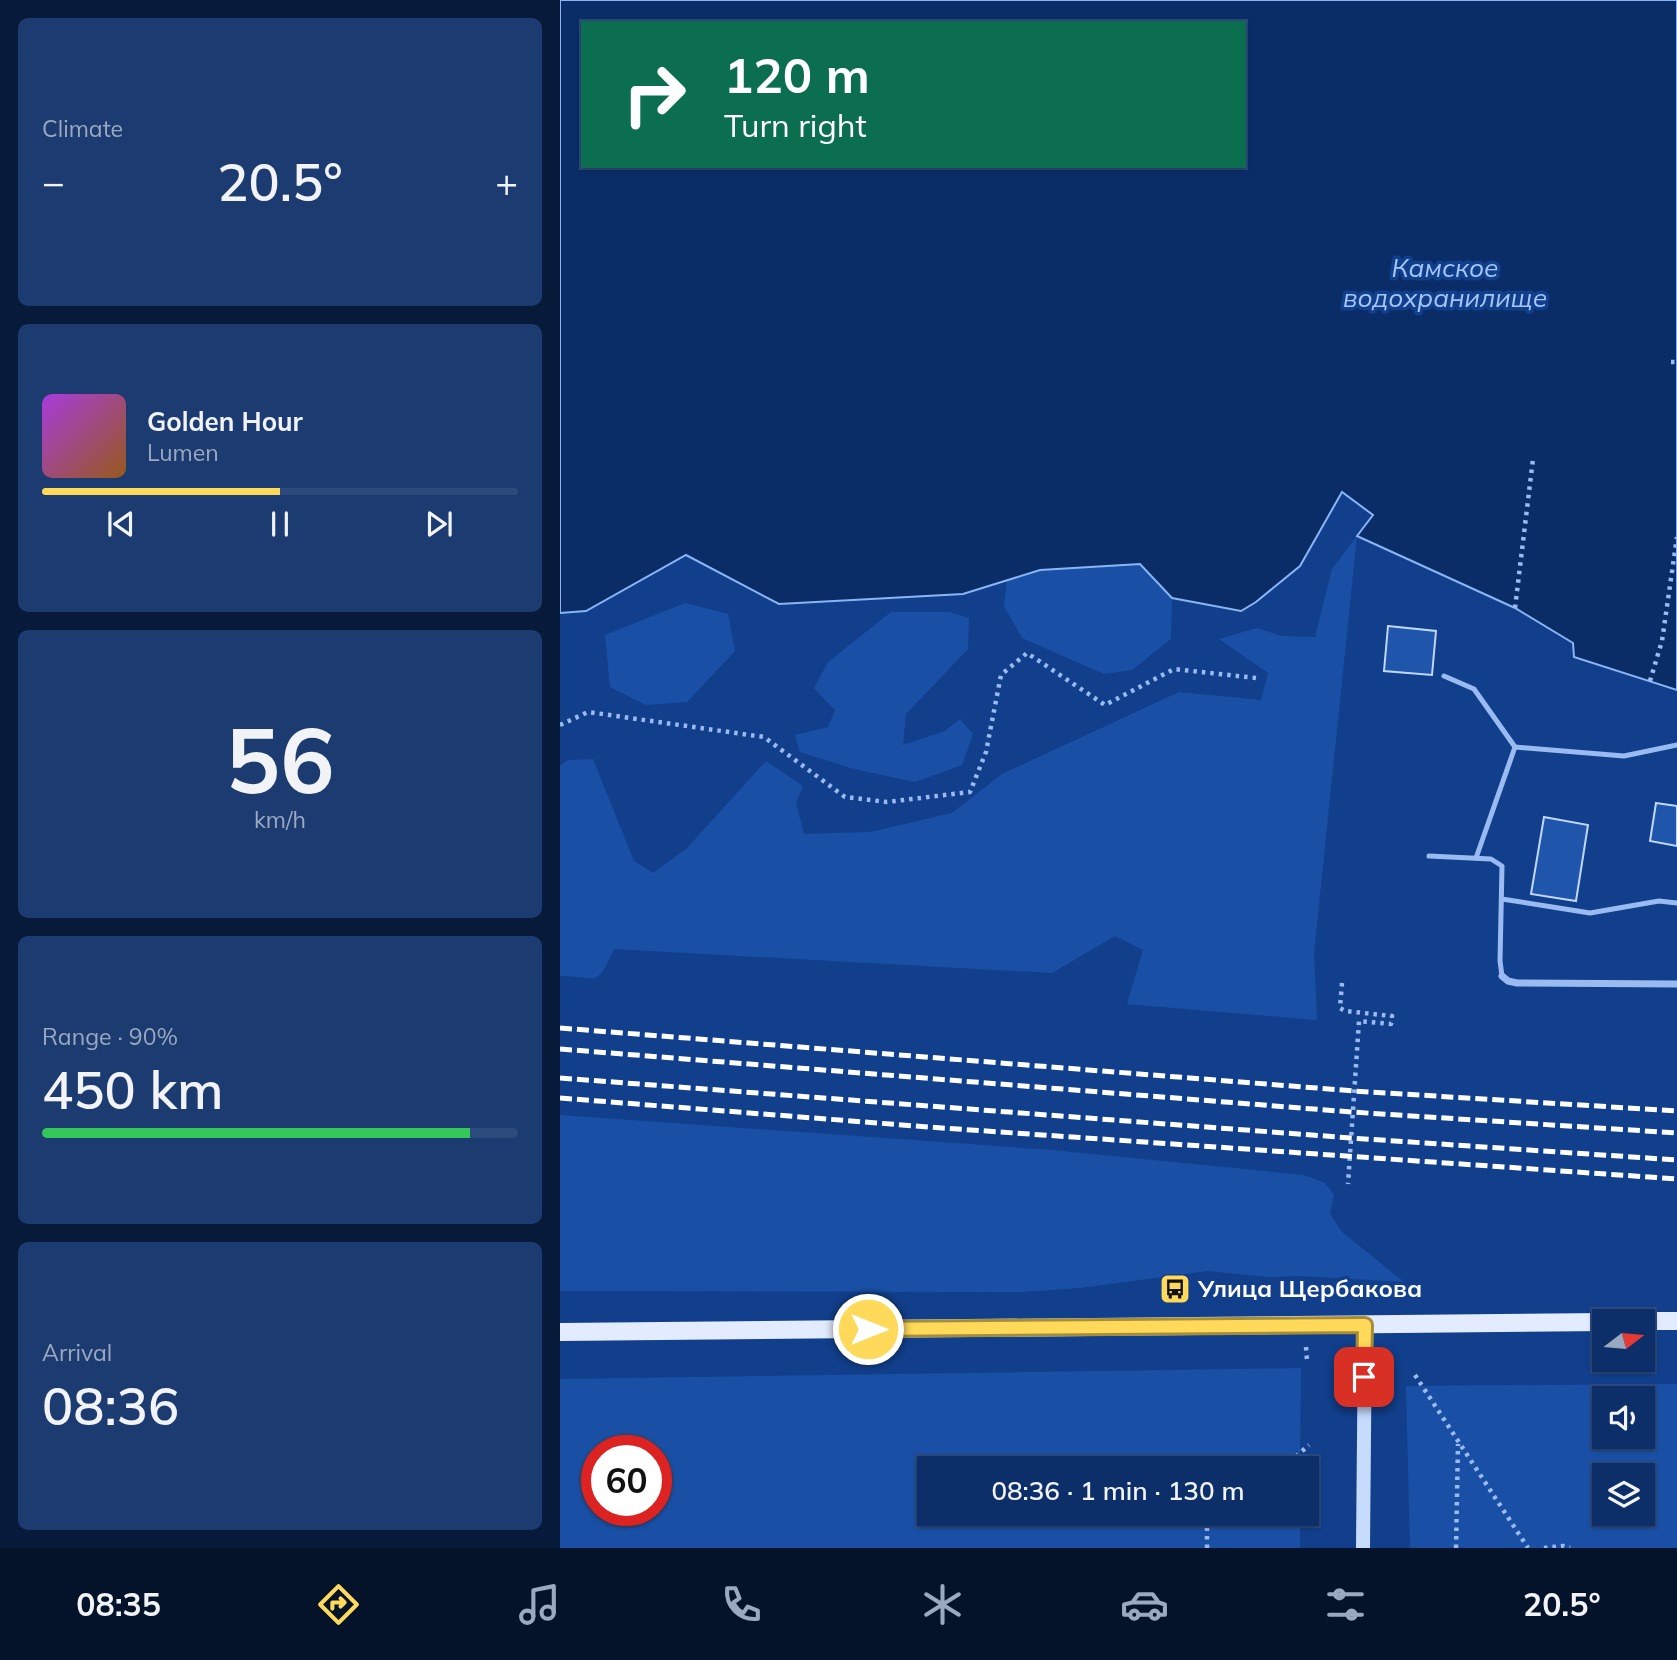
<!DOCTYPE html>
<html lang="en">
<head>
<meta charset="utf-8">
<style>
	:root { --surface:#0d2f69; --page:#1b3b71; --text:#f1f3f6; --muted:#9aa9c0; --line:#2d4a7d; --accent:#ffd959 }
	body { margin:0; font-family:Mulish,sans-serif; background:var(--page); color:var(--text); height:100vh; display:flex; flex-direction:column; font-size:26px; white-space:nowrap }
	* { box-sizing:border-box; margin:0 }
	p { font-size:23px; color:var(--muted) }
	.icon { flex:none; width:38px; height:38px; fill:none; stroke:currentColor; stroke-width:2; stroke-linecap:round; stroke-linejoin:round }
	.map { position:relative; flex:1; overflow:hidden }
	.side { display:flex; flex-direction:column; gap:18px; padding:18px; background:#071a3a; width:560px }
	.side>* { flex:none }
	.top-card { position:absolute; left:21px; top:21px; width:665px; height:147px; border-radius:0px; box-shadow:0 2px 5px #0004,0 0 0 2px var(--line); background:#0b6e4f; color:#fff; overflow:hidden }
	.needle { width:46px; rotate:74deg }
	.controls { position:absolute; left:1032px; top:1309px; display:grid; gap:14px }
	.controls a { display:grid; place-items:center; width:63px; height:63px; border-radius:0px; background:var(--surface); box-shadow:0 2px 5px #0004,0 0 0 2px var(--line); font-size:35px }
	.speed { position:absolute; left:21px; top:1435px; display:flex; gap:14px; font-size:35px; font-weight:700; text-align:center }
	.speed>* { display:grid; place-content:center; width:91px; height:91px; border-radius:50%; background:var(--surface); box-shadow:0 2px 5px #0004,0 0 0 2px var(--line); line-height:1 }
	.speed .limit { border:10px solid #d22; background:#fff; color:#111 }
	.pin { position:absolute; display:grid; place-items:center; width:60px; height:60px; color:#fff; margin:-30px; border-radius:14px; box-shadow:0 4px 10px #0006 }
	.me { position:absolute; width:77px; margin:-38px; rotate:90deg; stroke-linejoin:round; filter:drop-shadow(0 0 5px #0008) }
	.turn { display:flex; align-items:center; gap:24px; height:147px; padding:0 28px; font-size:32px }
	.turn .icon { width:91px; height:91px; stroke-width:2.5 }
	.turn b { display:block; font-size:49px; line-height:60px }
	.big { font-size:52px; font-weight:600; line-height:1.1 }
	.side .widget { flex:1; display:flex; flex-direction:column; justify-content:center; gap:10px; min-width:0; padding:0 24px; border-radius:10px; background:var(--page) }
	.side .dial { align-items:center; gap:0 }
	.dial b { font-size:91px; line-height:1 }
	.song { display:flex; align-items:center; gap:21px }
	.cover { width:84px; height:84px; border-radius:10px; background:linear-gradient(135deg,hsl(280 70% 55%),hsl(30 70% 35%)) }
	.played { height:7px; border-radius:4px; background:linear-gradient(90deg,var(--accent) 50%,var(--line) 50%) }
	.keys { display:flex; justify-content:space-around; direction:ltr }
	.heat { display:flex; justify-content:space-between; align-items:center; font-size:38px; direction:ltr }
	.charge { height:10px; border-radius:5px; background:linear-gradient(90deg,#34c759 90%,var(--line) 0) }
	.trip { position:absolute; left:357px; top:1456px; width:402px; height:70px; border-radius:0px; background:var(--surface); box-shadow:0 2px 5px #0004,0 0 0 2px var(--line); font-weight:600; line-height:70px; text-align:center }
	.dock { display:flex; height:112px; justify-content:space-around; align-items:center; background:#05132a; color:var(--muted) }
	.dock .icon { width:49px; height:49px }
	.dock .on { color:var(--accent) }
	.dock b { font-size:32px; color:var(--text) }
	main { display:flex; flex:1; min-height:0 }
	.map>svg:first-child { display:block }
</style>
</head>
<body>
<main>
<section class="side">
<div class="widget"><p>Climate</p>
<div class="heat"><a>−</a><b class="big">20.5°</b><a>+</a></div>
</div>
<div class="widget">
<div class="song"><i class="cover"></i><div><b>Golden Hour</b><p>Lumen</p></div></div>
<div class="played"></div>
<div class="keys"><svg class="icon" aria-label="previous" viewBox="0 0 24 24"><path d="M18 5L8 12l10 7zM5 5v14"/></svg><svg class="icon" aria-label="pause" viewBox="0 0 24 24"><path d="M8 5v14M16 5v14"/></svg><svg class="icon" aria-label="next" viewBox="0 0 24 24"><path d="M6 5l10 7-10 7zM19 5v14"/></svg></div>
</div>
<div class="widget dial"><b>56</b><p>km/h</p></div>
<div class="widget"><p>Range · 90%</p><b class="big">450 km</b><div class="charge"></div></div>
<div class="widget"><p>Arrival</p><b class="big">08:36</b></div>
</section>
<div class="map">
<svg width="1117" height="1548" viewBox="0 0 1117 1548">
	<rect width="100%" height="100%" fill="#113f8c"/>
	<g fill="#1950a6" fill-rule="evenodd">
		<path d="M797,536L754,953L757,1020L567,1004L583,950L555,936L492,973L54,949C36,988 40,977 0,976V766L8,760L33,759L74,861L93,873L126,849L206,761L243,786L236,803L244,834L310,832L392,813L442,774L619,692L701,700L708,673L659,639L697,628L721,636L755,637L772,569Z"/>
		<polygon points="580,564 612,598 611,639 572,670 544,674 462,638 444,606 447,580 480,570"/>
		<polygon points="125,603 168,614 175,651 127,702 86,705 50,687 45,635"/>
		<polygon points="331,612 389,612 409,618 408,649 346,714 343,745 385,731 400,719 413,734 402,765 355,782 294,769 240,752 235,735 268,727 275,710 254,688 268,662"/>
		<polygon points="0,1115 492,1150 744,1175 765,1183 774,1195 770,1214 782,1232 844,1282 741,1276 708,1277 647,1271 520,1288 461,1292 0,1291"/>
		<path d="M741,1368L740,1468H369V1514H740V1548H0V1379ZM37,1451H96V1510H37Z"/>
		<path d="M1117,1384V1548H850L846,1386ZM1083,1398V1437H1045V1398ZM1083,1475V1514H1045V1475Z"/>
	</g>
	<path fill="#0a2d68" stroke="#8ab5f5" stroke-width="2" fill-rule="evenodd" d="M0,0H1117V690L1014,657L1013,643L955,608L797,536L813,515L782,492L740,566L696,602L681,611L612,598L580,564L480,570L403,594L219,604L126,555L26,611L0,613ZM23,23H684V166H23Z"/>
	<g fill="#1f55ab" stroke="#c0d7fd" stroke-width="2">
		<polygon points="828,626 876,631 872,675 824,671"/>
		<polygon points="1096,803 1117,806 1117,846 1090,841"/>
		<polygon points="984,817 1028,825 1016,901 971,894"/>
	</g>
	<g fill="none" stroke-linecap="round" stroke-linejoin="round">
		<g stroke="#99bbf1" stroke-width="4.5" stroke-dasharray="3.5 5" stroke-linecap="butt">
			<polyline points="1111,362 1117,362"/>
			<polyline points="955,608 973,459"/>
			<polyline points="1090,681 1102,641 1117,537"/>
			<polyline points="0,725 28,712 204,737 285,797 327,802 410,792 426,752 441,675 467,653 545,705 614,669 696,678"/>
			<polyline points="782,983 780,1008 785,1011 832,1016 831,1024 799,1021 788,1184"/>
			<polyline points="746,1347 747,1361"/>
			<polyline points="855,1375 968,1548"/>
			<polyline points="723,1468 749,1445"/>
			<polyline points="647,1548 647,1514"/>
			<polyline points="896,1548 898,1444"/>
			<polyline points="984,1548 1003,1546 1010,1548"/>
		</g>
		<g stroke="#99bbf1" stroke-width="5">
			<polyline points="884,676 914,689 955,747"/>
			<polyline points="869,856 931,859 942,866 940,961 942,976"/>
			<polyline points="916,858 955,747 1064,756 1117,745"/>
			<polyline points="942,899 1030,913 1099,901 1117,903"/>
		</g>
		<polyline stroke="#99bbf1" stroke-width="7" points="942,976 948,981 957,983 1117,984"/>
		<polyline stroke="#c7dbfc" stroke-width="14" points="803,1548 805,1325"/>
		<g stroke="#e3ecff" stroke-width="18">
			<polyline points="1083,1321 1117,1321"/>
			<polyline points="0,1332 1045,1322"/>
		</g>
		<g stroke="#fff" stroke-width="5" stroke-dasharray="12 5" stroke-linecap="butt">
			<polyline points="0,1028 794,1091 1117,1111"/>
			<polyline points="0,1049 791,1112 1117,1133"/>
			<polyline points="0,1078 791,1138 1117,1160"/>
			<polyline points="0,1098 368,1127 1117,1179"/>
		</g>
	</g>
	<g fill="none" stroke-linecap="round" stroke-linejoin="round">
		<g stroke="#a68d3a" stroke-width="18">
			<polyline id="route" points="308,1329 805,1325 804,1377"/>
		</g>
		<use href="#route" stroke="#ffd959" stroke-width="12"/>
	</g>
	<defs>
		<g id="bus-square" transform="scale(1.575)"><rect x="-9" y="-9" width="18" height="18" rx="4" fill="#ffd959" stroke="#113f8c"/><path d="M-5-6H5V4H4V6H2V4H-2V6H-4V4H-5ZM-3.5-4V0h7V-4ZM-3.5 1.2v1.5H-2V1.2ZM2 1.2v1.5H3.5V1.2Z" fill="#111"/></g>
	</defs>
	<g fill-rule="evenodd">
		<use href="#bus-square" x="615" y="1289"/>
	</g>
	<g text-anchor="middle" stroke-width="7" stroke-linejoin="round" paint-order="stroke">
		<g font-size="24" font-weight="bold" fill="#fff" stroke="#113f8c" text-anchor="start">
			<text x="638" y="1297">Улица Щербакова</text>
		</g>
		<g font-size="26" font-style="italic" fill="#a4c6f9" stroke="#113f8c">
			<text x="885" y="277">Камское<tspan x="885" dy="30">водохранилище</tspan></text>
		</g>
	</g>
</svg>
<div class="controls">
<a><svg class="needle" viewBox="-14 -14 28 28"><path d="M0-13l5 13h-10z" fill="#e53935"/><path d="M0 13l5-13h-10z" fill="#9aa9c0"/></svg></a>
<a><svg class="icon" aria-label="sound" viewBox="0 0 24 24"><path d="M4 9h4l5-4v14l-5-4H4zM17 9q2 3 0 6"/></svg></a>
<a><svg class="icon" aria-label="layers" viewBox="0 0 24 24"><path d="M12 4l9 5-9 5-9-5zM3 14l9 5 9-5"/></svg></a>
</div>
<div class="speed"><div class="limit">60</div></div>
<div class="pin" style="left:804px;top:1377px;background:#d93025"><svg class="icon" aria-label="arrive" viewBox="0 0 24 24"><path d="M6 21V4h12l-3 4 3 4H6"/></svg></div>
<svg class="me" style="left:308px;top:1329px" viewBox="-20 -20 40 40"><circle r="17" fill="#ffd959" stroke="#fff" stroke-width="3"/><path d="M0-11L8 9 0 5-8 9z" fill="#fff"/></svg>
<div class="trip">08:36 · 1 min · 130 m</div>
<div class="top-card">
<div class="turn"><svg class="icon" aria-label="right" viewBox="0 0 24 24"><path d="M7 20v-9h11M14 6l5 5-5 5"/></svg><div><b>120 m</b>Turn right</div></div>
</div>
</div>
</main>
<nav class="dock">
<b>08:35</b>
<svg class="icon on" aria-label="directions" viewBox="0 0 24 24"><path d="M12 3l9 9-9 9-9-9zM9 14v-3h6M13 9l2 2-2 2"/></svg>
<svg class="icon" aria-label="music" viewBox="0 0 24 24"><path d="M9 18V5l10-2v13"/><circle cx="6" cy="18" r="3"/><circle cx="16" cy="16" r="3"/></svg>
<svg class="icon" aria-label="phone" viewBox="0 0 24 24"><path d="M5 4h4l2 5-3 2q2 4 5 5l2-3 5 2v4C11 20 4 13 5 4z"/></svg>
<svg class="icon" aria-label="climate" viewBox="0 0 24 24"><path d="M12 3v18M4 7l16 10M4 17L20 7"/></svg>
<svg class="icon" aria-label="car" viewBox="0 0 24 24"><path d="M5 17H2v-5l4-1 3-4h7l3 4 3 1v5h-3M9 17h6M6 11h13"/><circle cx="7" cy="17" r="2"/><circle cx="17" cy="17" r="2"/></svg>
<svg class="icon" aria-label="filters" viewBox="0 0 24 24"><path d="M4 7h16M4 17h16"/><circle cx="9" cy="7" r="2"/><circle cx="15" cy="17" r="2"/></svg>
<b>20.5°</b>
</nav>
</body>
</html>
